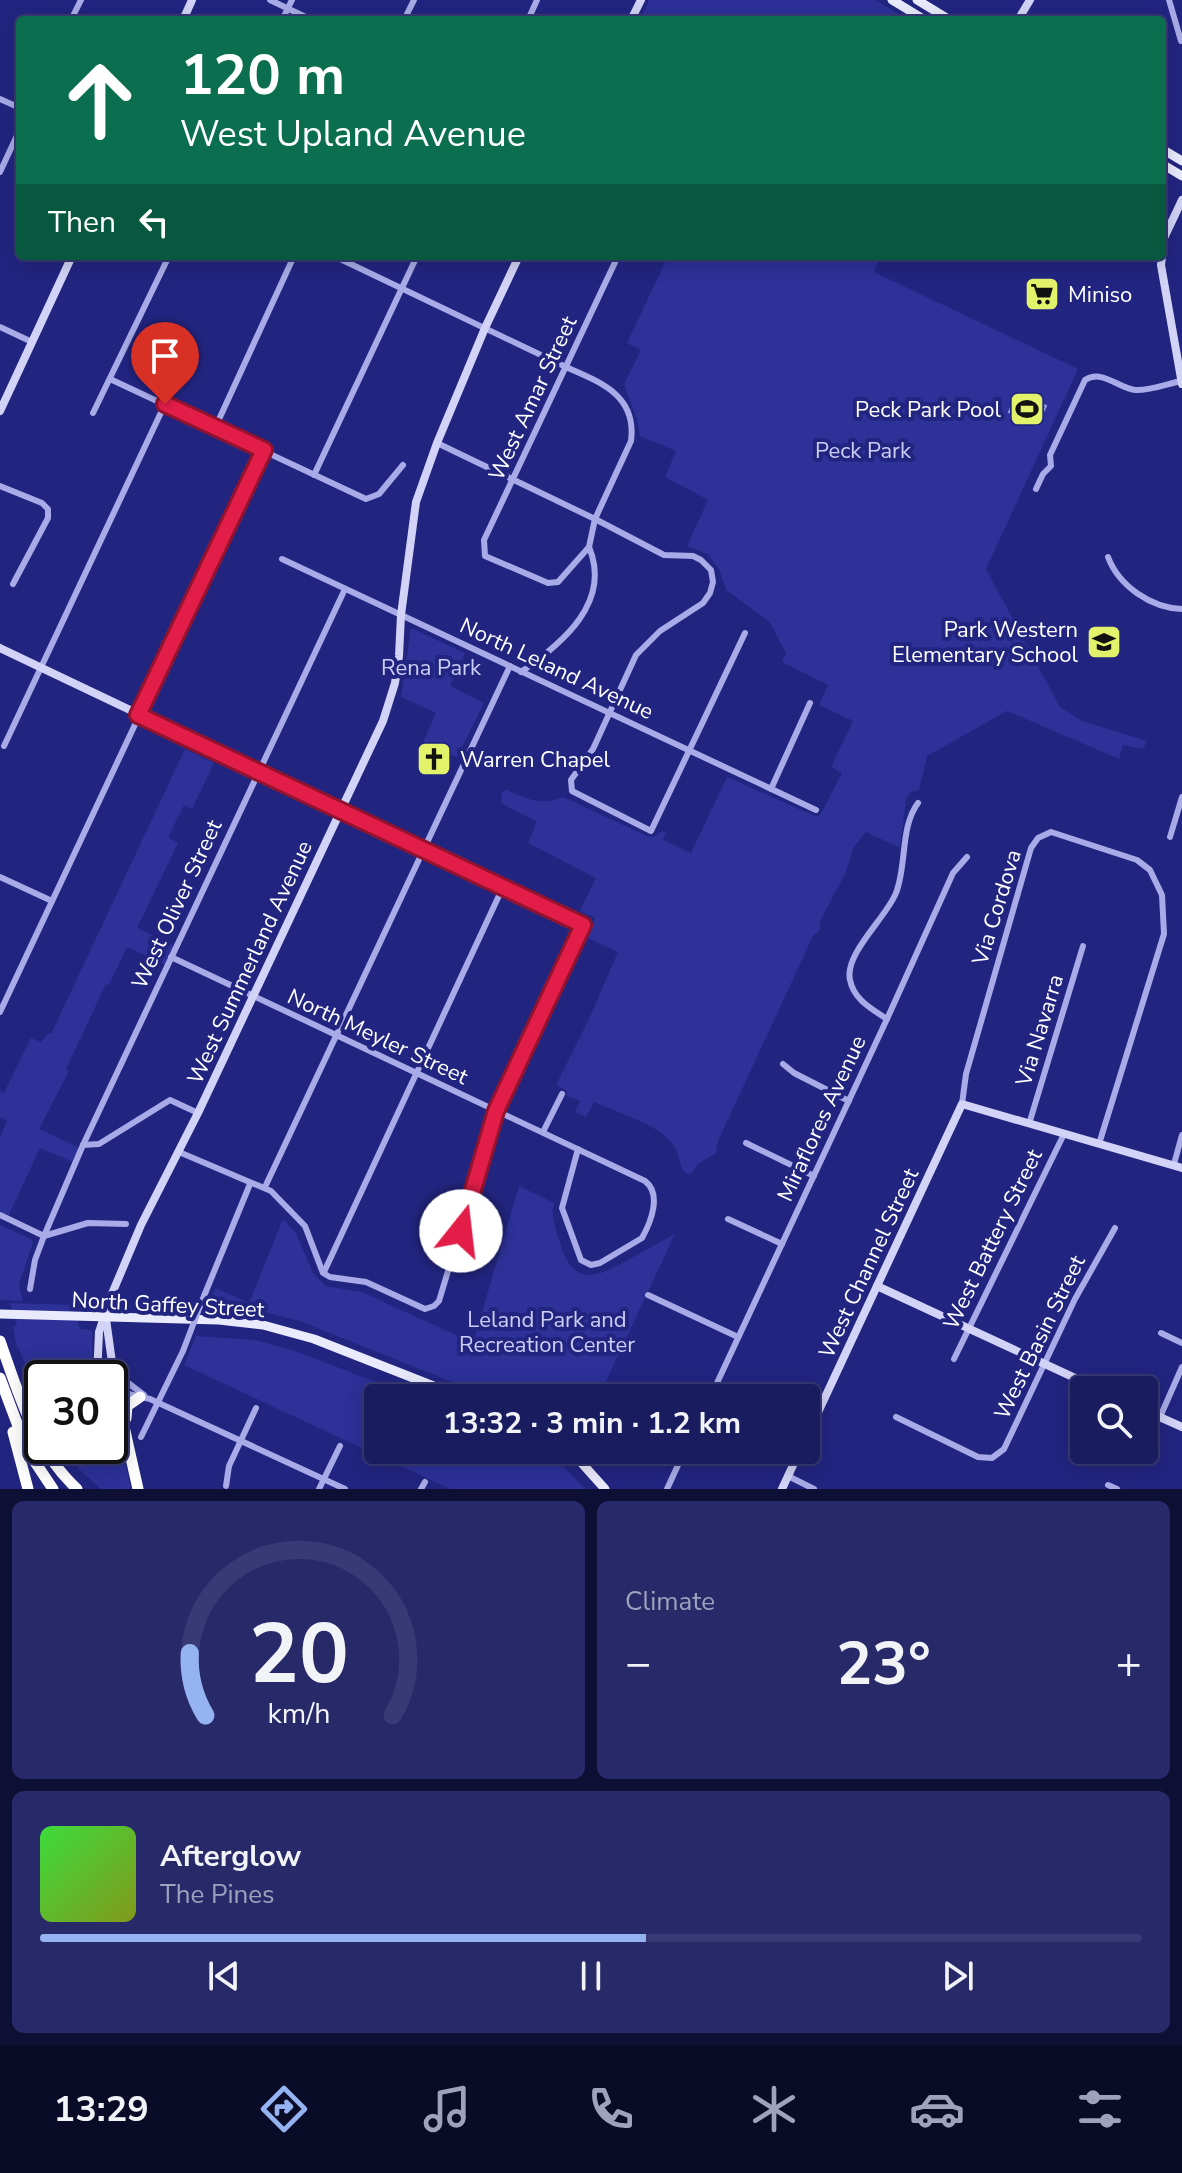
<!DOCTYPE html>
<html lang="en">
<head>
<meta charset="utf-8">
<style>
	:root { --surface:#1a1c60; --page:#272969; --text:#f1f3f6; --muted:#9fa1bd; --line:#383a75; --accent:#95b2f1 }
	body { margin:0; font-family:"Nunito Sans",sans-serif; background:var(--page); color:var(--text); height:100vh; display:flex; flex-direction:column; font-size:30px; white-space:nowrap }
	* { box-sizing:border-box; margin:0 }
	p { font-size:26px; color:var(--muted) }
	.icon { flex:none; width:44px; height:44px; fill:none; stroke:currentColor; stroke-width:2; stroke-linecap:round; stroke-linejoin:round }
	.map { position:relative; height:1489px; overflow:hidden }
	.sheet { display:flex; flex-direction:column; gap:12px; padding:12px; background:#0e0f35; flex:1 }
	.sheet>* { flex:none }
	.guide { position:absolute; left:16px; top:16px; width:1150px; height:244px; border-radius:8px; box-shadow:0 4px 20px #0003,0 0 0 2px var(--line); background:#0b6e4f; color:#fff; overflow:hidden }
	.fabs { position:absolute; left:1070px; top:1376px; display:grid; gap:16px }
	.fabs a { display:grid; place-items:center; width:88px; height:88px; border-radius:8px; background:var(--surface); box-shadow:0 4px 20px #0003,0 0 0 2px var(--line); font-size:40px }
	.speed { position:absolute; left:24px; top:1360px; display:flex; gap:16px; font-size:40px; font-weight:700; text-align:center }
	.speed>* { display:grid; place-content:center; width:104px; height:104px; border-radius:50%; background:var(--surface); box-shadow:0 4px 20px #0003,0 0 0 2px var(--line); line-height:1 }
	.speed .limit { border:4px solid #111; border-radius:12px; background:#fff; color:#111 }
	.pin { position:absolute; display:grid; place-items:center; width:68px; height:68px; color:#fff; margin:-82px -34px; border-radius:50% 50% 50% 0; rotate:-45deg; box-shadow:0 0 8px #0007 }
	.pin .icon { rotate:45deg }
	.me { position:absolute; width:88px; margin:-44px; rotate:16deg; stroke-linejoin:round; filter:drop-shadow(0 0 6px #0008) }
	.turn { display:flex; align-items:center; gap:28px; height:168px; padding:0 32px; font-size:36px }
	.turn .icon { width:104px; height:104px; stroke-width:2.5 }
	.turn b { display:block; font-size:56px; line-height:68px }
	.then { display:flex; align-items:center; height:76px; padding:0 32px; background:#0003; gap:16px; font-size:30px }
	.big { font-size:60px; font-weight:700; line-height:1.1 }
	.sheet .card { flex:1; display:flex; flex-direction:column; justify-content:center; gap:12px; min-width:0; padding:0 28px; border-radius:12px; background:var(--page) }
	.sheet .dial { align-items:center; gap:0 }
	.dial svg { height:208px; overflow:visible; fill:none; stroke:var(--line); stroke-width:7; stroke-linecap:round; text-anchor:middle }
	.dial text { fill:var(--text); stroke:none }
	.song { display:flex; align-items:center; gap:24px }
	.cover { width:96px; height:96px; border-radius:12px; background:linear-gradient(135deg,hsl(120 70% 55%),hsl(70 70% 35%)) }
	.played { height:8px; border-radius:4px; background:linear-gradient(90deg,var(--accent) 55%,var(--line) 55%) }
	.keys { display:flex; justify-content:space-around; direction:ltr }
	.heat { display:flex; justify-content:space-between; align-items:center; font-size:44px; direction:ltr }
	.sheet .tiles { flex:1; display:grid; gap:12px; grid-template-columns:1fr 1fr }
	.card:last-child { grid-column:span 2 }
	.trip { position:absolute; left:364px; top:1384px; width:456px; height:80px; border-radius:8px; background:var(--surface); box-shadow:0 4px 20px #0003,0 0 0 2px var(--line); font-weight:700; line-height:80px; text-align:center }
	.dock { display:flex; height:128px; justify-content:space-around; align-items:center; background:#0a0b26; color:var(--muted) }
	.dock .icon { width:56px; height:56px }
	.dock .selected { color:var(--accent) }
	.dock b { font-size:36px; color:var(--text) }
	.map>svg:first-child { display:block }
</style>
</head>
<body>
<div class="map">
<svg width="1182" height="1489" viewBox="0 0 1182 1489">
	<rect width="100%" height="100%" fill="#222580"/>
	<g fill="#2d3198">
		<polygon points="649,0 875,0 909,20 640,20"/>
		<path d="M668,256H881L874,272L1078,369L986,569L1060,707L1082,721L1147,741L1143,749L1123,745L1119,759L1007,711L927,756L919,790L910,792L906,799L900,848L866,832L853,848L846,872L820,921V930L813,936L718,1141L716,1153L698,1164L690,1175C676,1168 682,1156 673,1144C660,1125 615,1112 594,1102L586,1117L575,1112L580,1101L567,1096L566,1090L556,1085L589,1019L618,952L585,937L595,918L580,911L596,878L528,843L537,822L501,803L502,792L507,790C527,799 542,806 563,797L647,836L654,837L662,831L666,832L663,840L691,853L727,777L817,817L822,812L842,773L831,767L853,721L819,705L828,685L782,662L786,653L769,621L726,590L720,571L708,554L687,546L708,500L665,477L676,451L640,436L637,419L624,384L641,350L627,343Z"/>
		<polygon points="411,628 465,653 450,686 484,703 457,757 423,742 436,713 401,697"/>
		<polygon points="185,749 214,763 192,809 184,805 168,837 178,843 137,928 175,946 166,965 127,947 109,985 106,984 66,1069 69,1071 39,1129 80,1148 73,1162 40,1148 8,1217 0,1213 0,1137 7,1121 0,1117 0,1091 4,1093 31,1038 41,1042 48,1033 51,1034"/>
		<path d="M519,1186L554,1203C550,1218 557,1232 561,1246C575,1290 600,1275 630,1259C645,1250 660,1242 675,1234L598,1398H492L300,1321L252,1309L209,1306L215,1288L249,1303L283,1219L296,1233L313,1273L325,1286L362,1292L473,1343Z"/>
		<polygon points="0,1225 31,1239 33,1242 19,1285 23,1301 0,1300"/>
		<polygon points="10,1303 73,1305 80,1329 91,1330 92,1332 93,1378 42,1378 42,1412 19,1348 17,1347 13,1327 17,1325"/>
		<polygon points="196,1336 255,1340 298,1352 417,1398 378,1398 378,1450 541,1450 565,1468 585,1489 450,1489 184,1365"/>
		<polygon points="111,1398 131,1489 101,1489 79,1469 60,1446 110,1446"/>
	</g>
	<polygon fill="#181960" stroke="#9ca1e8" stroke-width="2" points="1018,393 1046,406 1037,425 1009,412"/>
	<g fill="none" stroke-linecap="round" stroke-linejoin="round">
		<g stroke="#a8abe7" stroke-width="6">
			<polyline points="270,0 312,20"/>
			<polyline points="1169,0 1181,41"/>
			<polyline points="71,20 81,0"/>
			<polyline points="282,20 292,0"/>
			<polyline points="404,20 414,0"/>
			<polyline points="528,20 537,0"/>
			<polyline points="0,99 20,108"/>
			<polyline points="0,172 20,129"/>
			<path d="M334,256L566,367C600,382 637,395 631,441L595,519L589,547L558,582L548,583L485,556L484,540L618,256"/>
			<polyline points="0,327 32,342"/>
			<polyline points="110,379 366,499 379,494 403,465"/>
			<polyline points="93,413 169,256"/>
			<polyline points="215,428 294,256"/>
			<polyline points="437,443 595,519 664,555 693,556 701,560 711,570 713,582 710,593 703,603 660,631 636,655 593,749 571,780 572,791 651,831 745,633"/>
			<polyline points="314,475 417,256"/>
			<polyline points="0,486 42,503 48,509 48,518 13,584"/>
			<path d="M1036,489L1043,474L1051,466L1050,455L1085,380C1102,369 1118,388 1135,390C1149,391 1167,384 1181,381"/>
			<path d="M1108,557C1119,586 1151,608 1182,609"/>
			<polyline points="282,559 816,810"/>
			<path d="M521,672C563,643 612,602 589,547"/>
			<polyline points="4,746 165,404"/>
			<polyline points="771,789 810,703"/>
			<polyline points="1170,837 1182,797"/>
			<polyline points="0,877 52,901"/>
			<path d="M171,957C329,1032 487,1106 645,1181C662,1194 651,1222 642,1238L600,1263L591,1265L581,1260L562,1208L578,1149"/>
			<polyline points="0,1012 264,450"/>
			<path d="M887,1019C872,1009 854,1000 850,980C844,954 886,918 896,893C907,865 900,827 918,803"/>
			<polyline points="783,1064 794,1073 849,1101"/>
			<polyline points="962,1104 966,1074 1031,848 1038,838 1051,832 1137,860 1150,870 1162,895 1164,934 1099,1144"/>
			<polyline points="1029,1124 1083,946"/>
			<polyline points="543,1132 562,1094"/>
			<polyline points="746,1143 814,1176"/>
			<polyline points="83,1145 99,1144 170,1100 198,1113"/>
			<polyline points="179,1152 271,1191 305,1226 323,1273 330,1277 366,1282 425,1309 434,1306 439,1301 496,1111 583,925 340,810"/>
			<polyline points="1174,1164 1182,1135"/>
			<polyline points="265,1187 510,666"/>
			<polyline points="0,1215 44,1236 83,1145 345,589"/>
			<polyline points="728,1219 782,1244"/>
			<polyline points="324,1272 503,887"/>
			<polyline points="30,1289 35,1260 44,1236 88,1223 126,1224"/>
			<polyline points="648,1295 738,1337"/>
			<polyline points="204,1296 250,1184"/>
			<polyline points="1161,1333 1182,1343"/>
			<polyline points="954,1359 1064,1134"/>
			<polyline points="115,1373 144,1395"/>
			<polyline points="116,1391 150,1399 345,1489"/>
			<polyline points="710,1398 887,1019 953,873 967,857"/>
			<polyline points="896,1417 978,1457 992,1458 1004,1449 1075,1299 1115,1228"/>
			<polyline points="1160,1417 1182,1367"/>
			<polyline points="141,1437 183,1351"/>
			<polyline points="788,1476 814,1489"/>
			<polyline points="1108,1485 1117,1489"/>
			<polyline points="226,1486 229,1466 256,1408"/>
			<polyline points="319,1489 340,1446"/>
			<polyline points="421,1489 425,1482"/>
			<polyline points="667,1489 685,1450"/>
		</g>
		<g stroke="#d2d3f6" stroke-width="8">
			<polyline points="183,20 192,0"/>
			<polyline points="631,20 641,0"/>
			<polyline points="1018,20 1030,0"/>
			<polyline points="1182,200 1164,238 1161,265 1182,384"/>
			<polyline points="0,411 72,256"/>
			<polyline points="0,648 340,810"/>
			<polyline points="877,1286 1101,1390"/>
			<polyline points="106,1319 116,1391 110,1391"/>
			<polyline points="97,1378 99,1332 111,1296 141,1225 198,1113 383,721 395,683 399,656 401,615 416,502 437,443 485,328 519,256"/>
			<polyline points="1144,1410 1182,1427"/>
			<polyline points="806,1438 962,1104 1182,1168"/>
			<polyline points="782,1489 800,1450"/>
		</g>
		<g stroke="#eaeafd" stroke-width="9">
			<polyline points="892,0 925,20"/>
			<polyline points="917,0 950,20"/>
			<polyline points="1162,149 1182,161"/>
			<polyline points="1162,164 1182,176"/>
			<polyline points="0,1314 219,1320 263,1325 314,1339 464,1398"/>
			<polyline points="570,1450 605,1489"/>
		</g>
		<g stroke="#fff" stroke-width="11">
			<path d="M0,1341C19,1395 34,1449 77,1489"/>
			<polyline points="0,1378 27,1450 53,1489"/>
			<polyline points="116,1391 138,1489"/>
			<polyline points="126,1418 127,1406 140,1397"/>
			<polyline points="13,1432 28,1489"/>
		</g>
		<polyline stroke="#a8abe7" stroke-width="6" points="183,1351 204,1296"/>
	</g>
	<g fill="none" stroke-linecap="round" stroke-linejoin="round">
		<g stroke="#92132f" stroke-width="20">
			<polyline id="route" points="165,404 264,450 138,715 583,925 496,1111 461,1231"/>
		</g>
		<use href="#route" stroke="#e11d48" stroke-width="14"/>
	</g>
	<defs>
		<g id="supermarket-square" transform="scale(1.8)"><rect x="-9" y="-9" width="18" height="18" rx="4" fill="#e3f26b" stroke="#222580"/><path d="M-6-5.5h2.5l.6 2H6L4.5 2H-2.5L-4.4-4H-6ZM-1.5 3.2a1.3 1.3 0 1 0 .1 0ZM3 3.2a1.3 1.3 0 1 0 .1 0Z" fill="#111"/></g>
		<g id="stadium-square" transform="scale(1.8)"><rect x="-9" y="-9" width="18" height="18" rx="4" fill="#e3f26b" stroke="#222580"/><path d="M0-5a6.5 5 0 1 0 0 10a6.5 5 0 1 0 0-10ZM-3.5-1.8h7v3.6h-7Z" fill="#111"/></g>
		<g id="school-square" transform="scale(1.8)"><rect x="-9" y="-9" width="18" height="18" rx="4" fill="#e3f26b" stroke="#222580"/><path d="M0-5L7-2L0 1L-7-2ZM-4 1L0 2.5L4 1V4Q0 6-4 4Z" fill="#111"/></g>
		<g id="church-square" transform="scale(1.8)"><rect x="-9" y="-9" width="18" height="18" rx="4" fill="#e3f26b" stroke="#222580"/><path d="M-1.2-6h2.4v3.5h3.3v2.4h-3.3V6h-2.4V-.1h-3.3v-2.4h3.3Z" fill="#111"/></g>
	</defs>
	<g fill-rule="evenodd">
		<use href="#supermarket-square" x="1042" y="294"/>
		<use href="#stadium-square" x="1027" y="409"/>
		<use href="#school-square" x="1104" y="642"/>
		<use href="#church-square" x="434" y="759"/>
	</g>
	<g text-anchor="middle" stroke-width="8" stroke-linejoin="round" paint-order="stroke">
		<g font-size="22" fill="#fff" stroke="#222580" text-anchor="start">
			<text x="1068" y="302">Miniso</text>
			<text x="1001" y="417" text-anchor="end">Peck Park Pool</text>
			<text x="1078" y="637" text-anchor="end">Park Western<tspan x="1078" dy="25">Elementary School</tspan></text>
			<text x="460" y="767">Warren Chapel</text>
		</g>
		<g font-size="22" fill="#fff" stroke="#222580">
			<text transform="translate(532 398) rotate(-65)" y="8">West Amar Street</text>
			<text transform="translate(557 668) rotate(25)" y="8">North Leland Avenue</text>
			<text transform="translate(176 904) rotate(-65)" y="8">West Oliver Street</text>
			<text transform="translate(996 907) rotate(-73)" y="8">Via Cordova</text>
			<text transform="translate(249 962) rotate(-65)" y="8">West Summerland Avenue</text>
			<text transform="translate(1039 1030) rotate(-73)" y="8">Via Navarra</text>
			<text transform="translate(378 1036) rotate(25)" y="8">North Meyler Street</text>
			<text transform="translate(821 1118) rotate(-65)" y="8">Miraflores Avenue</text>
			<text transform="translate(992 1239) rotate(-64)" y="8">West Battery Street</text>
			<text transform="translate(868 1263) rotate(-65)" y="8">West Channel Street</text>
			<text transform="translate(168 1304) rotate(3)" y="8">North Gaffey Street</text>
			<text transform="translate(1039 1337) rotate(-64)" y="8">West Basin Street</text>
		</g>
		<g font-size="22" fill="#cccef5" stroke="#222580">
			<text x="863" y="458">Peck Park</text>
			<text x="431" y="675">Rena Park</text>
			<text x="547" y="1327">Leland Park and<tspan x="547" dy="25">Recreation Center</tspan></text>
		</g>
	</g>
</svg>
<div class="fabs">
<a><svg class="icon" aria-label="search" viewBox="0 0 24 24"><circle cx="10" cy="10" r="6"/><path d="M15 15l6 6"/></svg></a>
</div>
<div class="speed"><div class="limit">30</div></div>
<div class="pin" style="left:165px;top:404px;background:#d93025"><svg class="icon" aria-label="arrive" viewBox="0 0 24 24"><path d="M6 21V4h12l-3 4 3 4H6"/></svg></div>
<svg class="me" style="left:461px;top:1231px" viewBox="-20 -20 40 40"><circle r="19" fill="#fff"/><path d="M0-13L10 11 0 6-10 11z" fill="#e11d48"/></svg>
<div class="trip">13:32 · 3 min · 1.2 km</div>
<div class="guide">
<div class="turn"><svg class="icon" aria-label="ahead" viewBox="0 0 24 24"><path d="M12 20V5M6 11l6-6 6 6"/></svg><div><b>120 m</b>West Upland Avenue</div></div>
<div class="then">Then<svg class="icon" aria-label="left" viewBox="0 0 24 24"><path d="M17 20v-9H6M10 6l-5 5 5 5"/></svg></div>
</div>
</div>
<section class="sheet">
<div class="tiles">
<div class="card dial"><svg viewBox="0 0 100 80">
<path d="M14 69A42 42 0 1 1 86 69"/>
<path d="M14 69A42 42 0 0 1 8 45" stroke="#95b2f1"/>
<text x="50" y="56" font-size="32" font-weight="700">20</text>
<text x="50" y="72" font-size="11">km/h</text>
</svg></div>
<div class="card"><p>Climate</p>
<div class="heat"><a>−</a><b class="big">23°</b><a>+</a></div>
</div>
<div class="card">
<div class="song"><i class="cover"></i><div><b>Afterglow</b><p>The Pines</p></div></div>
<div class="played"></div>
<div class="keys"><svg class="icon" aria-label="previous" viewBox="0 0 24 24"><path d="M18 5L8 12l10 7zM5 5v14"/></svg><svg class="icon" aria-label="pause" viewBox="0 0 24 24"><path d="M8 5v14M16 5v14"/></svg><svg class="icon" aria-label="next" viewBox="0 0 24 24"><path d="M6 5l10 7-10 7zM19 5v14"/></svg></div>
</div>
</div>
</section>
<nav class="dock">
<b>13:29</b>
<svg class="icon selected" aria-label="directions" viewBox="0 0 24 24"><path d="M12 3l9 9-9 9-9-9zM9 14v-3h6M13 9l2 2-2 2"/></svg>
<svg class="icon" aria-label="music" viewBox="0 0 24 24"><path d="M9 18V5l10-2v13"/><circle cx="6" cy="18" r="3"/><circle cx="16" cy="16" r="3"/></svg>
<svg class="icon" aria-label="phone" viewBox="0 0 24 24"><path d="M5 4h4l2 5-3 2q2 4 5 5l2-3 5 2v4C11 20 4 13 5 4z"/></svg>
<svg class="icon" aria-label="climate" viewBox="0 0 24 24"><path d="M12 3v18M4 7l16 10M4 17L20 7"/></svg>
<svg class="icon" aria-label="car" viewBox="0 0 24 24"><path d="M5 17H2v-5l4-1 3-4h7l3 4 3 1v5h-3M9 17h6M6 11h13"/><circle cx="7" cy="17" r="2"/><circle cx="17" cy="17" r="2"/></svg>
<svg class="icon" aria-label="filters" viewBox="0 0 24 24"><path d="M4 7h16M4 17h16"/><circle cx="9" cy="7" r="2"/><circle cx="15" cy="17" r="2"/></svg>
</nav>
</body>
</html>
